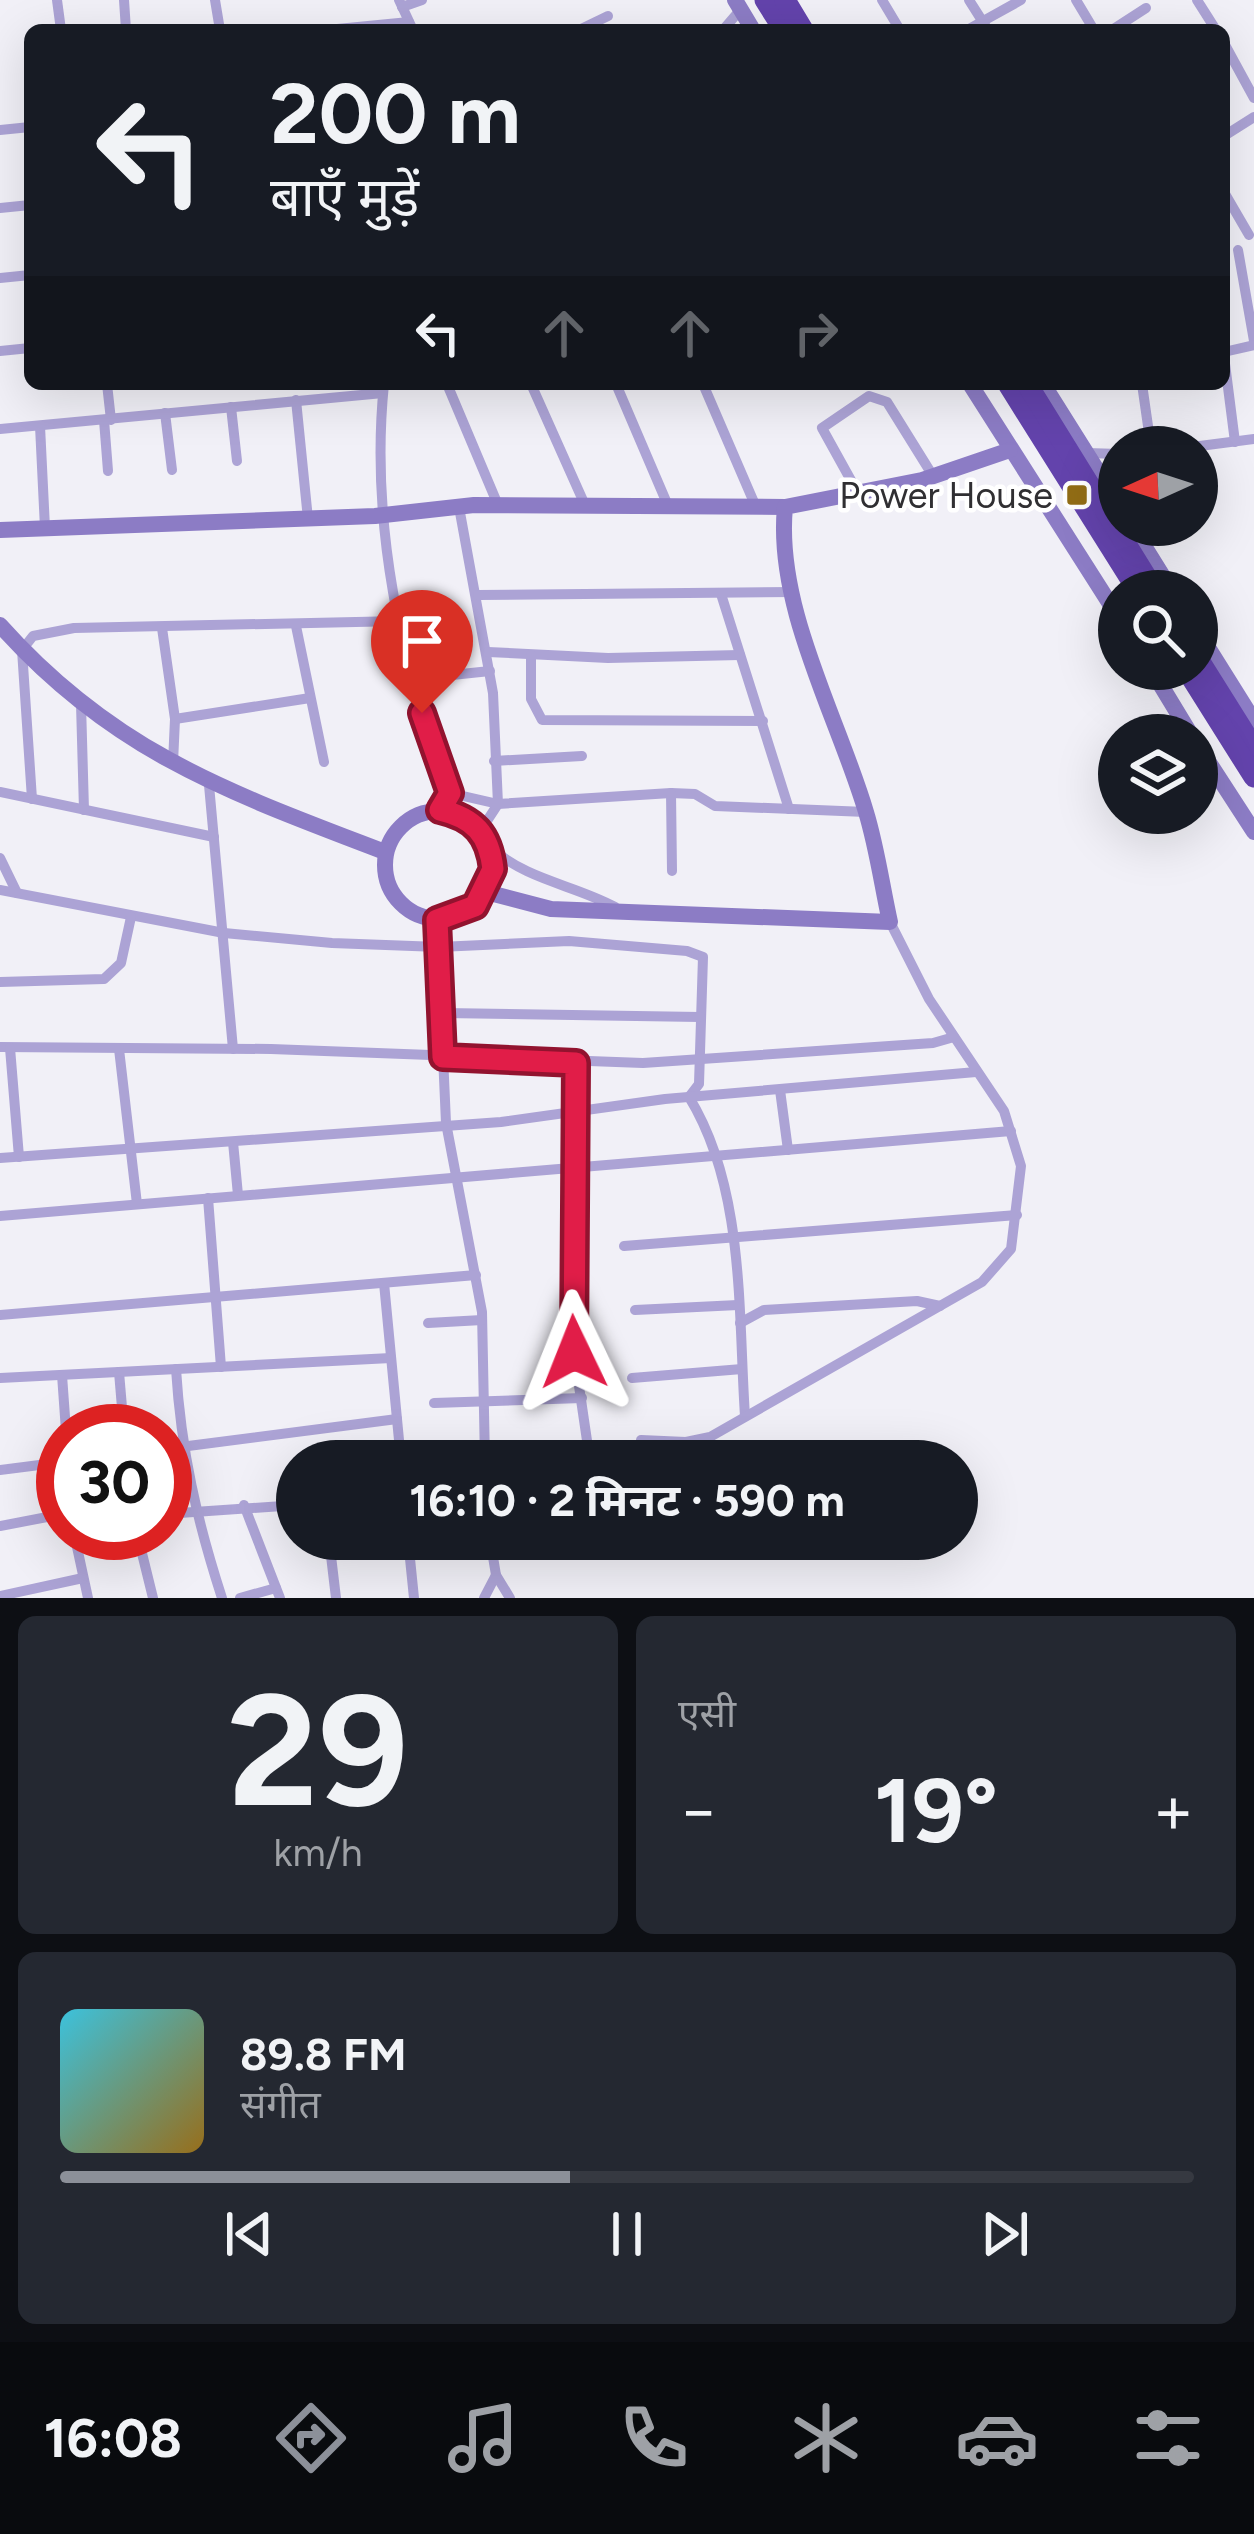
<!DOCTYPE html>
<html lang="hi">
<head>
<meta charset="utf-8">
<style>
	:root { --surface:#171b24; --page:#242831; --text:#f1f3f6; --muted:#9ea1a6; --line:#363941; --accent:#8c9099 }
	body { margin:0; font-family:Figtree,"Noto Sans Devanagari",sans-serif; background:var(--page); color:var(--text); height:100vh; display:flex; flex-direction:column; font-size:45px; white-space:nowrap }
	* { box-sizing:border-box; margin:0 }
	p { font-size:39px; color:var(--muted) }
	.icon { flex:none; width:66px; height:66px; fill:none; stroke:currentColor; stroke-width:2; stroke-linecap:round; stroke-linejoin:round }
	.map { position:relative; height:1598px; overflow:hidden }
	.side { display:flex; flex-direction:column; gap:18px; padding:18px; background:#0d0f14; flex:1 }
	.side>* { flex:none }
	.guide { position:absolute; left:24px; top:24px; width:1206px; height:366px; border-radius:18px; box-shadow:0 12px 48px #0002; background:#171b24; color:var(--text); overflow:hidden }
	.needle { width:78px; rotate:267deg }
	.buttons { position:absolute; left:1098px; top:426px; display:grid; gap:24px }
	.buttons a { display:grid; place-items:center; width:120px; height:120px; border-radius:50%; background:var(--surface); box-shadow:0 12px 48px #0002; font-size:60px }
	.speed { position:absolute; left:36px; top:1404px; display:flex; gap:24px; font-size:60px; font-weight:700; text-align:center }
	.speed>* { display:grid; place-content:center; width:156px; height:156px; border-radius:50%; background:var(--surface); box-shadow:0 12px 48px #0002; line-height:1 }
	.speed .limit { border:18px solid #d22; background:#fff; color:#111 }
	.pin { position:absolute; display:grid; place-items:center; width:102px; height:102px; color:#fff; margin:-123px -51px; border-radius:50% 50% 50% 0; rotate:-45deg; box-shadow:0 0 12px #0007 }
	.pin .icon { rotate:45deg }
	.me { position:absolute; width:132px; margin:-66px; rotate:358deg; stroke-linejoin:round; filter:drop-shadow(0 0 9px #0008) }
	.turn { display:flex; align-items:center; gap:42px; height:252px; padding:0 48px; font-size:54px }
	.turn .icon { width:156px; height:156px; stroke-width:2.5 }
	.turn b { display:block; font-size:84px; line-height:102px }
	.lanes { display:flex; align-items:center; height:114px; padding:0 48px; background:#0003; justify-content:center; gap:60px; direction:ltr }
	.lanes .off { opacity:.35 }
	.big { font-size:90px; font-weight:700; line-height:1.1 }
	.side .widget { flex:1; display:flex; flex-direction:column; justify-content:center; gap:18px; min-width:0; padding:0 42px; border-radius:18px; background:var(--page) }
	.side .dial { align-items:center; gap:0 }
	.dial b { font-size:156px; line-height:1 }
	.song { display:flex; align-items:center; gap:36px }
	.cover { width:144px; height:144px; border-radius:18px; background:linear-gradient(135deg,hsl(190 70% 55%),hsl(40 70% 35%)) }
	.played { height:12px; border-radius:6px; background:linear-gradient(90deg,var(--accent) 45%,var(--line) 45%) }
	.keys { display:flex; justify-content:space-around; direction:ltr }
	.heat { display:flex; justify-content:space-between; align-items:center; font-size:66px; direction:ltr }
	.side .tiles { flex:1; display:grid; gap:18px; grid-template-columns:1fr 1fr }
	.widget:last-child { grid-column:span 2 }
	.trip { position:absolute; left:276px; top:1440px; width:702px; height:120px; border-radius:60px; background:var(--surface); box-shadow:0 12px 48px #0002; font-weight:700; line-height:120px; text-align:center }
	.tab-bar { display:flex; height:192px; justify-content:space-around; align-items:center; background:#090b0e; color:var(--muted) }
	.tab-bar .icon { width:84px; height:84px }
	.tab-bar .active { color:var(--accent) }
	.tab-bar b { font-size:54px; color:var(--text) }
	.map>svg:first-child { display:block }
</style>
</head>
<body>
<div class="map">
<svg width="1254" height="1598" viewBox="0 0 1254 1598">
	<rect width="100%" height="100%" fill="#f1f0f7"/>
	<g fill="none" stroke-linecap="round" stroke-linejoin="round">
		<g stroke="#aca3d5" stroke-width="10">
			<polyline points="57,0 61,30"/>
			<polyline points="124,0 126,30"/>
			<polyline points="215,0 220,30"/>
			<polyline points="399,0 413,30"/>
			<polyline points="882,0 900,30"/>
			<polyline points="969,0 988,30"/>
			<polyline points="1076,0 1094,30"/>
			<polyline points="1197,0 1216,30"/>
			<polyline points="402,7 422,0"/>
			<polyline points="327,30 409,22"/>
			<polyline points="579,30 608,16"/>
			<polyline points="723,30 741,9"/>
			<polyline points="967,30 1021,0"/>
			<polyline points="1112,30 1146,8"/>
			<polyline points="1224,43 1254,98"/>
			<polyline points="0,130 30,127"/>
			<polyline points="1224,136 1254,117"/>
			<polyline points="1224,192 1249,235"/>
			<polyline points="0,208 30,205"/>
			<polyline points="1238,250 1254,341"/>
			<polyline points="0,278 30,275"/>
			<polyline points="0,351 30,348"/>
			<polyline points="1224,352 1254,345"/>
			<polyline points="1224,356 1235,442"/>
			<polyline points="107,384 111,420"/>
			<path d="M384,384C370,520 400,666 450,793L440,810"/>
			<polyline points="447,384 498,505"/>
			<polyline points="531,384 585,505"/>
			<polyline points="616,384 669,508"/>
			<polyline points="703,384 756,507"/>
			<polyline points="1142,384 1151,447"/>
			<polyline points="296,400 308,519"/>
			<polyline points="231,407 237,461"/>
			<polyline points="165,413 172,470"/>
			<polyline points="104,420 108,471"/>
			<polyline points="40,426 45,528"/>
			<polyline points="0,429 383,393"/>
			<polyline points="1192,447 1254,439"/>
			<polyline points="1087,453 1119,454"/>
			<polyline points="858,493 822,428 869,396 887,402 933,476"/>
			<polyline points="459,507 493,693 498,804 481,830"/>
			<polyline points="721,594 789,809"/>
			<polyline points="478,595 794,592"/>
			<polyline points="296,626 324,762"/>
			<polyline points="162,628 175,719 173,763"/>
			<polyline points="488,652 608,658 740,655"/>
			<polyline points="531,655 531,699 542,720 763,721"/>
			<polyline points="414,679 490,671"/>
			<polyline points="81,704 84,810"/>
			<polyline points="175,719 310,698"/>
			<polyline points="494,761 582,756"/>
			<polyline points="209,785 233,1049"/>
			<polyline points="0,792 214,837"/>
			<polyline points="450,793 498,804 671,793 695,794 715,806 866,812"/>
			<polyline points="671,793 672,871"/>
			<polyline points="32,799 22,650 33,636 74,628 401,621"/>
			<path d="M491,848C529,881 572,884 615,907"/>
			<polyline points="0,858 17,893"/>
			<path d="M0,890L224,933L332,943L439,947L569,941L687,951L703,957L699,1084L689,1097C745,1188 738,1312 745,1416"/>
			<polyline points="437,920 446,1123 482,1312 485,1461"/>
			<polyline points="0,982 104,979 121,963 131,917"/>
			<polyline points="444,1013 700,1017"/>
			<polyline points="0,1047 271,1049 643,1063 933,1043 954,1037"/>
			<polyline points="10,1048 19,1157"/>
			<polyline points="119,1049 137,1204"/>
			<polyline points="576,1063 574,1352 590,1461"/>
			<polyline points="780,1090 788,1150"/>
			<polyline points="233,1142 238,1195"/>
			<polyline points="0,1158 501,1122 665,1099 976,1072"/>
			<polyline points="208,1198 221,1367"/>
			<polyline points="0,1216 1011,1131"/>
			<polyline points="624,1246 1017,1215"/>
			<polyline points="384,1283 401,1461"/>
			<polyline points="635,1310 738,1305"/>
			<polyline points="0,1315 476,1275"/>
			<polyline points="428,1323 482,1320"/>
			<polyline points="740,1323 764,1310 917,1301 940,1306"/>
			<path d="M176,1369C181,1451 197,1521 222,1598"/>
			<polyline points="119,1372 124,1431"/>
			<polyline points="62,1375 66,1431"/>
			<polyline points="0,1378 391,1358"/>
			<polyline points="632,1378 742,1369"/>
			<polyline points="434,1403 582,1398"/>
			<polyline points="641,1440 686,1442 710,1437 982,1282 1011,1249 1021,1166 1004,1111 929,999 890,922"/>
			<polyline points="165,1449 397,1419"/>
			<polyline points="650,1461 686,1442"/>
			<polyline points="0,1470 63,1462"/>
			<polyline points="244,1505 280,1598"/>
			<polyline points="165,1514 297,1505"/>
			<polyline points="0,1526 63,1514"/>
			<polyline points="137,1533 153,1598"/>
			<polyline points="329,1539 336,1598"/>
			<polyline points="408,1539 414,1598"/>
			<polyline points="490,1539 496,1575 510,1598"/>
			<polyline points="77,1547 88,1598"/>
			<polyline points="0,1596 83,1578"/>
			<polyline points="240,1598 276,1588"/>
			<polyline points="484,1598 496,1575"/>
		</g>
		<g stroke="#8c7cc5" stroke-width="16">
			<polyline points="735,0 753,30"/>
			<polyline points="970,384 1119,618"/>
			<polyline points="1043,384 1119,505"/>
			<polyline points="1131,525 1172,591"/>
			<polyline points="0,530 375,516 474,505 785,507"/>
			<path d="M0,625C114,753 231,793 385,852"/>
			<polyline points="1197,630 1254,721"/>
			<polyline points="1151,669 1191,735"/>
			<polyline points="1197,744 1254,832"/>
			<circle cx="439" cy="865" r="54"/>
			<path d="M486,892L551,909L890,922C882,886 877,848 866,812C838,717 775,607 785,507L922,480L1010,450"/>
		</g>
		<g stroke="#6343ac" stroke-width="21">
			<polyline points="765,0 784,30"/>
			<polyline points="785,0 803,30"/>
			<polyline points="1008,384 1138,591"/>
			<polyline points="1027,384 1155,591"/>
			<polyline points="1197,657 1254,748"/>
			<polyline points="1186,669 1254,777"/>
		</g>
	</g>
	<g fill="none" stroke-linecap="round" stroke-linejoin="round">
		<g stroke="#92132f" stroke-width="30">
			<path id="route" d="M422,713L450,793L440,810C474,818 489,834 493,869L475,906L437,920L443,1057L576,1063L574,1352"/>
		</g>
		<use href="#route" stroke="#e11d48" stroke-width="21"/>
	</g>
	<rect fill="#926d15" stroke="#fff" stroke-width="4.5" x="1065" y="483" width="24" height="24" rx="6"/>
	<g text-anchor="middle" stroke-width="9" stroke-linejoin="round" paint-order="stroke">
		<g font-size="36" fill="#302f32" stroke="#fff" text-anchor="end">
			<text x="1053" y="508">Power House</text>
		</g>
	</g>
</svg>
<div class="buttons">
<a><svg class="needle" viewBox="-14 -14 28 28"><path d="M0-13l5 13h-10z" fill="#e53935"/><path d="M0 13l5-13h-10z" fill="#9ea1a6"/></svg></a>
<a><svg class="icon" aria-label="search" viewBox="0 0 24 24"><circle cx="10" cy="10" r="6"/><path d="M15 15l6 6"/></svg></a>
<a><svg class="icon" aria-label="layers" viewBox="0 0 24 24"><path d="M12 4l9 5-9 5-9-5zM3 14l9 5 9-5"/></svg></a>
</div>
<div class="speed"><div class="limit">30</div></div>
<div class="pin" style="left:422px;top:713px;background:#d93025"><svg class="icon" aria-label="arrive" viewBox="0 0 24 24"><path d="M6 21V4h12l-3 4 3 4H6"/></svg></div>
<svg class="me" style="left:574px;top:1352px" viewBox="-20 -20 40 40"><path d="M0-17L14 15 0 8-14 15z" fill="#e11d48" stroke="#fff" stroke-width="4"/></svg>
<div class="trip">16:10 · 2 मिनट · 590 m</div>
<div class="guide">
<div class="turn"><svg class="icon" aria-label="left" viewBox="0 0 24 24"><path d="M17 20v-9H6M10 6l-5 5 5 5"/></svg><div><b>200 m</b>बाएँ मुड़ें</div></div>
<div class="lanes"><svg class="icon" aria-label="left" viewBox="0 0 24 24"><path d="M17 20v-9H6M10 6l-5 5 5 5"/></svg><svg class="icon off" aria-label="ahead" viewBox="0 0 24 24"><path d="M12 20V5M6 11l6-6 6 6"/></svg><svg class="icon off" aria-label="ahead" viewBox="0 0 24 24"><path d="M12 20V5M6 11l6-6 6 6"/></svg><svg class="icon off" aria-label="right" viewBox="0 0 24 24"><path d="M7 20v-9h11M14 6l5 5-5 5"/></svg></div>
</div>
</div>
<section class="side">
<div class="tiles">
<div class="widget dial"><b>29</b><p>km/h</p></div>
<div class="widget"><p>एसी</p>
<div class="heat"><a>−</a><b class="big">19°</b><a>+</a></div>
</div>
<div class="widget">
<div class="song"><i class="cover"></i><div><b>89.8 FM</b><p>संगीत</p></div></div>
<div class="played"></div>
<div class="keys"><svg class="icon" aria-label="previous" viewBox="0 0 24 24"><path d="M18 5L8 12l10 7zM5 5v14"/></svg><svg class="icon" aria-label="pause" viewBox="0 0 24 24"><path d="M8 5v14M16 5v14"/></svg><svg class="icon" aria-label="next" viewBox="0 0 24 24"><path d="M6 5l10 7-10 7zM19 5v14"/></svg></div>
</div>
</div>
</section>
<nav class="tab-bar">
<b>16:08</b>
<svg class="icon active" aria-label="directions" viewBox="0 0 24 24"><path d="M12 3l9 9-9 9-9-9zM9 14v-3h6M13 9l2 2-2 2"/></svg>
<svg class="icon" aria-label="music" viewBox="0 0 24 24"><path d="M9 18V5l10-2v13"/><circle cx="6" cy="18" r="3"/><circle cx="16" cy="16" r="3"/></svg>
<svg class="icon" aria-label="phone" viewBox="0 0 24 24"><path d="M5 4h4l2 5-3 2q2 4 5 5l2-3 5 2v4C11 20 4 13 5 4z"/></svg>
<svg class="icon" aria-label="climate" viewBox="0 0 24 24"><path d="M12 3v18M4 7l16 10M4 17L20 7"/></svg>
<svg class="icon" aria-label="car" viewBox="0 0 24 24"><path d="M5 17H2v-5l4-1 3-4h7l3 4 3 1v5h-3M9 17h6M6 11h13"/><circle cx="7" cy="17" r="2"/><circle cx="17" cy="17" r="2"/></svg>
<svg class="icon" aria-label="filters" viewBox="0 0 24 24"><path d="M4 7h16M4 17h16"/><circle cx="9" cy="7" r="2"/><circle cx="15" cy="17" r="2"/></svg>
</nav>
</body>
</html>
